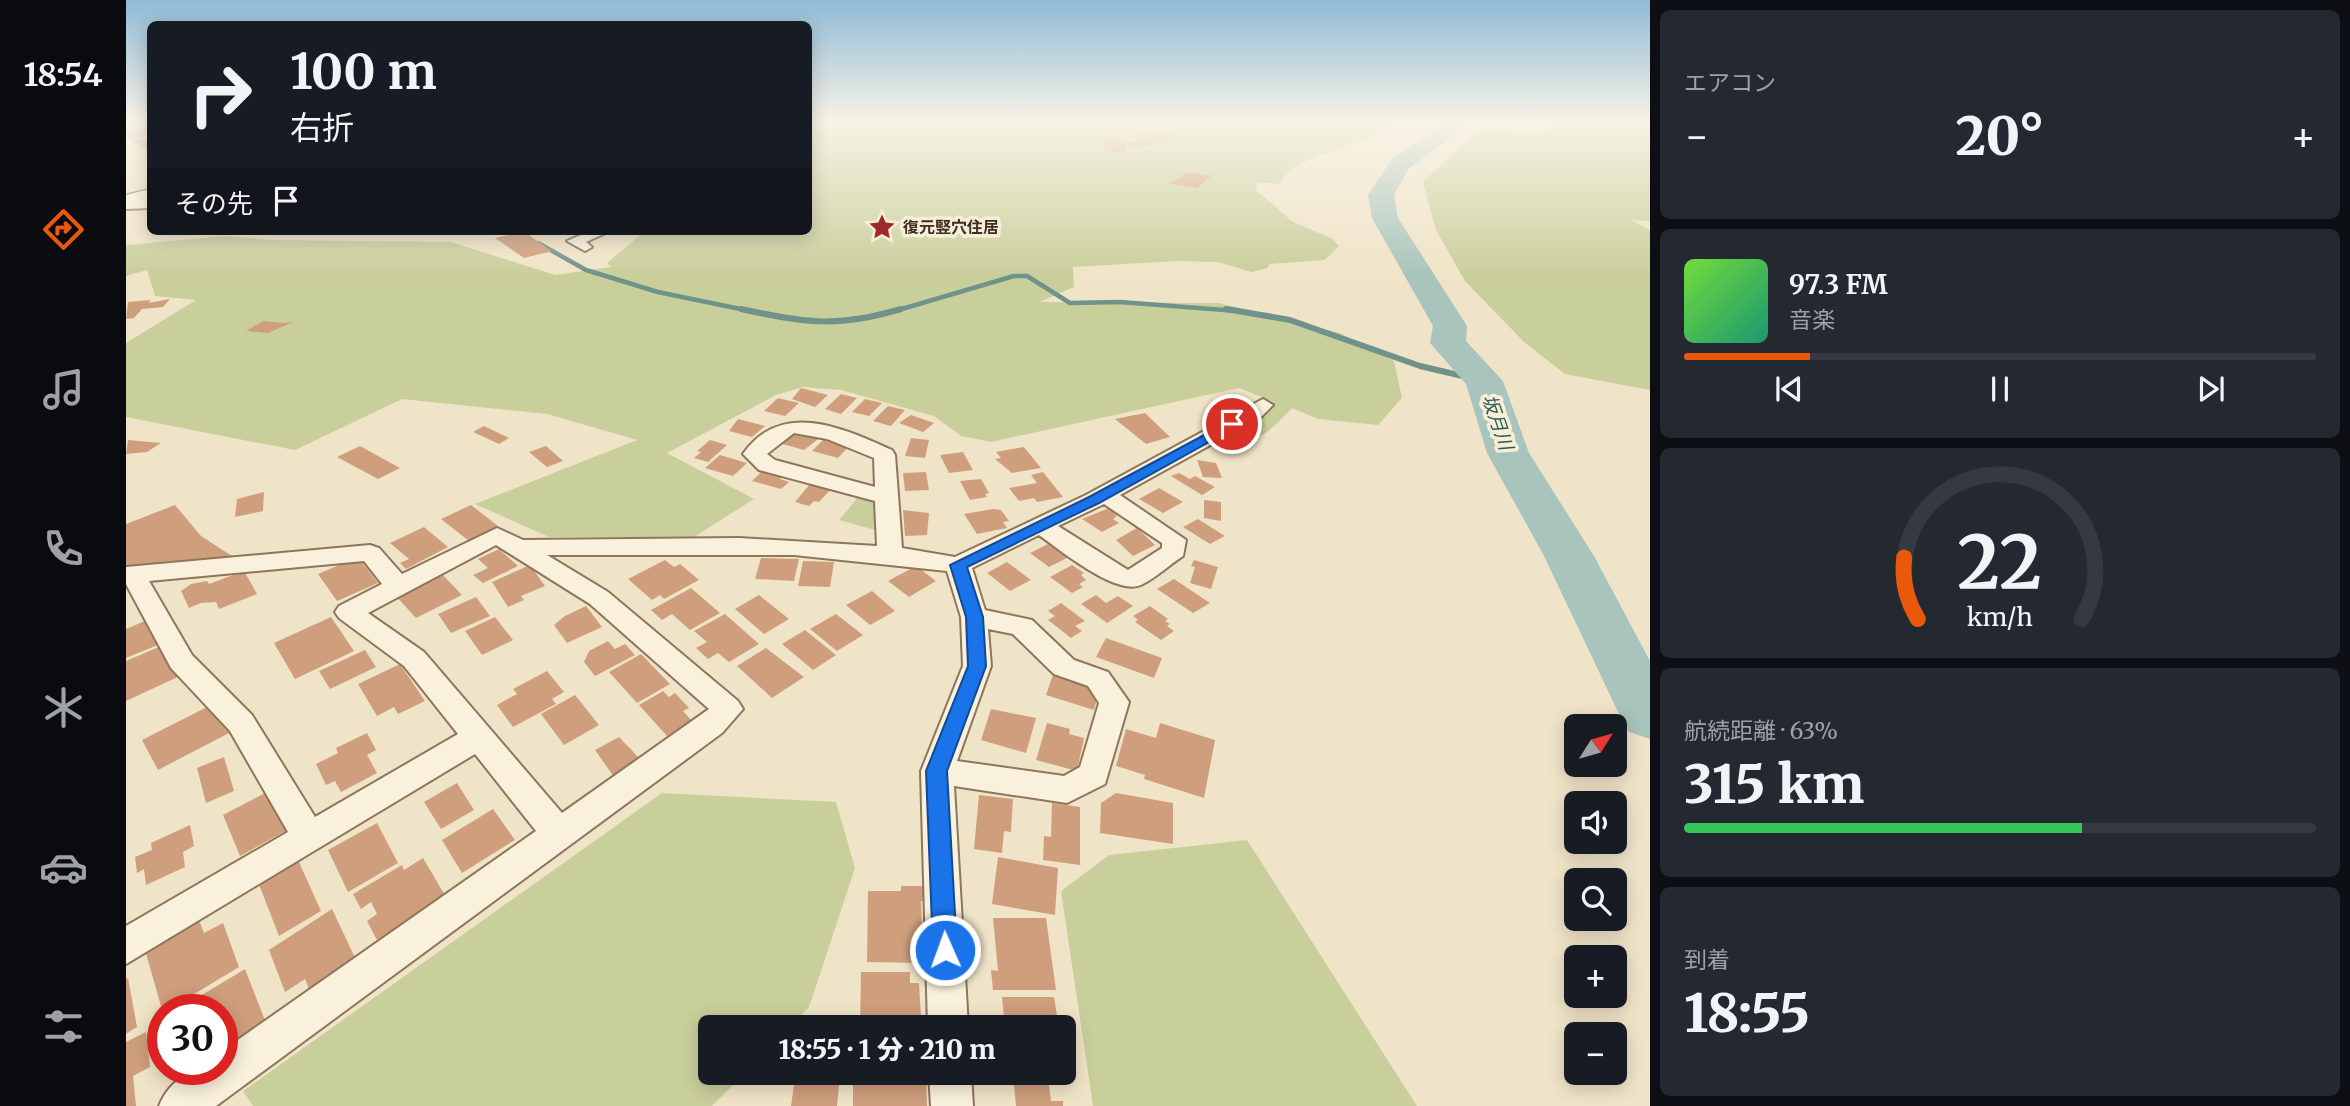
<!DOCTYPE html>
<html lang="ja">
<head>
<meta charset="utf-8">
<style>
	:root { --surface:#171b24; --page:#242831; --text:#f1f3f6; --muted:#9ea1a6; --line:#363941; --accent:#ea580c }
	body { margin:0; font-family:Merriweather,"Noto Sans JP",serif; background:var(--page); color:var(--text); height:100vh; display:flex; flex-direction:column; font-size:26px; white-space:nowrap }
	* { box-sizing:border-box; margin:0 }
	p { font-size:23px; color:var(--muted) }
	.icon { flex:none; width:38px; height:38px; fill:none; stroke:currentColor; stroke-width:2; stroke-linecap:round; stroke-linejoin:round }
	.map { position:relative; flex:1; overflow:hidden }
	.drawer { display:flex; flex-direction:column; gap:10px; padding:10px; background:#0d0f14; width:700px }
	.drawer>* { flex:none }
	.guide { position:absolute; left:21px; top:21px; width:665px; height:214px; border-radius:10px; box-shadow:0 4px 18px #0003; background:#171b24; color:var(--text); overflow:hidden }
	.needle { width:46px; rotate:53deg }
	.buttons { position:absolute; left:1438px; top:714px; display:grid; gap:14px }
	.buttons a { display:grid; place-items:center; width:63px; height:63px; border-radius:10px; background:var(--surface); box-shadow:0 4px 18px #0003; font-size:35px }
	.speed { position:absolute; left:21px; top:994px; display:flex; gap:14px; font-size:35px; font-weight:700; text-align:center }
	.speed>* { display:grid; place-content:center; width:91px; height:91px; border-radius:50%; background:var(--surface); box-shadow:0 4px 18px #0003; line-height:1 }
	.speed .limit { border:10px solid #d22; background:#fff; color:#111 }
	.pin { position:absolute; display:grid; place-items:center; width:60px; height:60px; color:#fff; margin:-30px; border:4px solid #fff; border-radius:50%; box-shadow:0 2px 7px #0007 }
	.me { position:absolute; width:77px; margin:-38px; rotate:358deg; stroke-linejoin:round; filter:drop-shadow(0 0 5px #0008) }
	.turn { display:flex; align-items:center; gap:24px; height:147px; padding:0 28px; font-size:32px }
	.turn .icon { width:91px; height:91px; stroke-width:2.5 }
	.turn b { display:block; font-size:49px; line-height:60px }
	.then { display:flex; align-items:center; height:66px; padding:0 28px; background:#0003; gap:14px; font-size:26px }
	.big { font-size:52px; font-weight:800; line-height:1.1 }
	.drawer .widget { flex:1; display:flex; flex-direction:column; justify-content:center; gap:10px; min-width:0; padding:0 24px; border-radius:10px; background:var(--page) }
	.drawer .dial { align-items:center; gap:0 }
	.dial svg { height:182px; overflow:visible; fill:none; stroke:var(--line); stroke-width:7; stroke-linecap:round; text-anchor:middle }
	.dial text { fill:var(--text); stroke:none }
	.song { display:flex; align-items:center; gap:21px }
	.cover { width:84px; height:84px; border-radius:10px; background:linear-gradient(135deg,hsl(100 70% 55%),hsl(160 70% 35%)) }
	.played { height:7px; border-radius:4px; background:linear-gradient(90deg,var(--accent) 20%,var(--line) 20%) }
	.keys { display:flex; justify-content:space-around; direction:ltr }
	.heat { display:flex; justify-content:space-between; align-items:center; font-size:38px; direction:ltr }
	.charge { height:10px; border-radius:5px; background:linear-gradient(90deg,#34c759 63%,var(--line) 0) }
	.trip { position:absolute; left:572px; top:1015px; width:378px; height:70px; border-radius:10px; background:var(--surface); box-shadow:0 4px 18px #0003; font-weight:800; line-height:70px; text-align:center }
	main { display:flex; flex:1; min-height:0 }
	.tab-bar { display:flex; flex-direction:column; width:126px; justify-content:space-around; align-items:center; background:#090b0e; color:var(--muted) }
	.tab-bar .icon { width:49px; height:49px }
	.tab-bar .active { color:var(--accent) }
	.tab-bar b { font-size:32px; color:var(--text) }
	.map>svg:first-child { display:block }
</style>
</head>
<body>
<main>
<nav class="tab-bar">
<b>18:54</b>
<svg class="icon active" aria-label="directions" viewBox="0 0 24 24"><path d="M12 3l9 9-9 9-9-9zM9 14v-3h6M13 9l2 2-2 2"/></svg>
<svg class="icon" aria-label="music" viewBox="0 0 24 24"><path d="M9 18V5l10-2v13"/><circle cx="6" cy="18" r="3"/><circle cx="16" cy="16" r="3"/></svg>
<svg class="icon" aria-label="phone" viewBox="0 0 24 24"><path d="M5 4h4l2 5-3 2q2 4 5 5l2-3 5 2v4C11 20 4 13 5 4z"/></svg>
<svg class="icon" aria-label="climate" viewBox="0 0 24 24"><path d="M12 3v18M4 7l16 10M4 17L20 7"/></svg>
<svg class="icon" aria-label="car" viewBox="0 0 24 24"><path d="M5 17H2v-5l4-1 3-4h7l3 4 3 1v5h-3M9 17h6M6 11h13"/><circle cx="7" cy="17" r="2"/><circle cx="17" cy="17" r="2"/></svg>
<svg class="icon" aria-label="filters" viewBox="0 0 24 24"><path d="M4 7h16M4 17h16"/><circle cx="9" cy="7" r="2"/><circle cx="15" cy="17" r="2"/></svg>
</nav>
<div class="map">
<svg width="1524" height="1106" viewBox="0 0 1524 1106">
	<rect width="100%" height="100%" fill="#f0e4c8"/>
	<g fill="#c9cf9b">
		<path d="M683,122H1269C1234,150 1179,148 1152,184L1131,182L1130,190L1167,222L1207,239L1213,246L1199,260L1143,264L1142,268L1126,272L1092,262L1052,261L947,267L948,287L914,302L1093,303L1214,333L1268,361L1276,398L1252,425L1192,419L1166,408C1143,432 1136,441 1102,442C1111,423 1134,420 1148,402L1113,388L865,442L835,436L808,416L715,390L677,387L650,395L541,453L628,499L568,537H423L349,504L511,440L421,414L276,399L169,450L0,417V343L70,300L29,296L21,270L0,276V245L100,236L142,240L325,242L429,275L485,267L481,263L519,231H682Z"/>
		<polygon points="1433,122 1524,122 1524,221 1505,220 1524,230 1524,390 1439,374 1398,342 1339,281 1310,230 1297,182 1353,130 1418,135"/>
		<polygon points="734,495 754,502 760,533 713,520"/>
		<polygon points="536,793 710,802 729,868 683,1007 664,1027 584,1027 584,1073 619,1073 586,1106 127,1106 117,1091"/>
		<polygon points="1121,840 1291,1106 967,1106 935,891 983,855"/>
	</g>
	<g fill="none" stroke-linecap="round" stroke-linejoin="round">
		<g stroke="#6f938a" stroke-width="4.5">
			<polyline points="376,231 396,237"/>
			<polyline points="412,243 460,270 532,292 624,311"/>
			<polyline points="769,311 888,276 901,276 944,303 994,302 1111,311"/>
		</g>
		<g stroke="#6f938a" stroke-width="6">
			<path d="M615,309C679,323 711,328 775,309"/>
			<polyline points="1100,309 1164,320 1294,366 1358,381"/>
		</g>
		<polygon fill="#a9c4bc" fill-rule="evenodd" points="1323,122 1346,122 1283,168 1268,195 1272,218 1341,326 1340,341 1377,381 1403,453 1468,556 1524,661 1524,739 1503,732 1494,716 1418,556 1361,453 1340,384 1304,343 1307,326 1246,218 1242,195 1266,159"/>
	</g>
	<g fill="#cf9f7d">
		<polygon points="18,126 24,136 3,139 0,128"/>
		<polygon points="993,128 1019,130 1050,135 1036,143 1025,142 1031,144 1008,148 999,145 1000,153 980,152 976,139 996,139 998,143 1016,139 1005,137 1010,134 986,131"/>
		<polygon points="24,138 24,150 21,151 5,141"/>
		<polygon points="1062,172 1085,176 1071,188 1044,184"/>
		<polygon points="392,233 401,234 426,251 398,258 369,238"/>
		<polygon points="44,299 37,307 16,309 8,318 0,319 2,302 25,300 22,303"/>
		<polygon points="137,321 157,323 167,322 142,333 120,331"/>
		<polygon points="675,388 702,395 689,407 666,399"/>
		<polygon points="715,394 731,398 715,414 699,409"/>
		<polygon points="652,398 673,403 659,416 638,411"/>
		<polygon points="739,399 756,403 743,416 726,412"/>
		<polygon points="762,406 779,410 765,426 747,421"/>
		<polygon points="1019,413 1044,437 1020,444 989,419"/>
		<polygon points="785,415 808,423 797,432 773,423"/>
		<polygon points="612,419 639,426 626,437 603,431"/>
		<polygon points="358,426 383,438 373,444 347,432"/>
		<polygon points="661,430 696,436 678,450 653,443"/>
		<polygon points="700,437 725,444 712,458 686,451"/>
		<polygon points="785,438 803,440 799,458 779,456"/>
		<polygon points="2,440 35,443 21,452 0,454"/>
		<polygon points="584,440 601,445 582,462 568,458 575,452 571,451"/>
		<polygon points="234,446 274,468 252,479 211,457"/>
		<polygon points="420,446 437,461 421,467 403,452"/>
		<polygon points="898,447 915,468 886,473 869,459 875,458 870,452"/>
		<polygon points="837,452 847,470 823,473 814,455"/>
		<polygon points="594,455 621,463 607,476 579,468"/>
		<polygon points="1071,460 1090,463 1096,478 1077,477"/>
		<polygon points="636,471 659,474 654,479 663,482 655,489 626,481"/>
		<polygon points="800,472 803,490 779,491 777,473"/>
		<polygon points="917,472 937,497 911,502 908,498 893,501 883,488 911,483 905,475"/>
		<polygon points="1053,473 1064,479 1069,476 1089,487 1076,495 1045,476"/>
		<polygon points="855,479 863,493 859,494 861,497 844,500 834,481"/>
		<polygon points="684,484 704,490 693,502 688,501 683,506 669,502"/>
		<polygon points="1033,488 1057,502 1037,513 1013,499"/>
		<polygon points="138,492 137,511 109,517 111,499"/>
		<polygon points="1078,500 1095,502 1095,521 1078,518"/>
		<polygon points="49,505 75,536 106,556 0,568 0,524"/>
		<polygon points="345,505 372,526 343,541 315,519"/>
		<polygon points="983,508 991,516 987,519 993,523 976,532 956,519"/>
		<polygon points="867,509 875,510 883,521 877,522 881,528 851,534 838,514"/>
		<polygon points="777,510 803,513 801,535 779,536"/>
		<polygon points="1072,519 1099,536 1084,544 1057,527"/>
		<polygon points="298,527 322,547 280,569 274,563 283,559 264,543"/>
		<polygon points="1011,528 1029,545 1007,556 990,540"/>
		<polygon points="922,544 932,551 936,549 945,556 923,567 904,553"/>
		<polygon points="373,549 392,566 357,583 347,575 362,568 352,559"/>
		<polygon points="232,557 252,583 211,601 192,574"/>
		<polygon points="635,558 673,559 668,581 629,579"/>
		<polygon points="539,560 548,567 554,564 573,580 538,599 534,595 526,600 502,579"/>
		<polygon points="1068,560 1092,567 1085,589 1064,583 1069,567 1065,566"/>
		<polygon points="677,561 708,562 704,587 672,586"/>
		<polygon points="881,562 905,580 884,591 861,573"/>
		<polygon points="404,565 419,586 395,596 398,600 382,607 366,582"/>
		<polygon points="946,565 958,573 955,575 960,580 953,584 957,587 946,593 924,577"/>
		<polygon points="790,566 810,581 783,597 762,581"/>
		<polygon points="118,571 131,594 93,609 90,602 75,603 63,608 55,591 65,584 81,581 83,584"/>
		<polygon points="314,572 336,595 290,618 268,594"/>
		<polygon points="1048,579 1084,603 1067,613 1031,589"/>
		<polygon points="565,588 594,613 564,630 546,614 536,620 525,610"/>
		<polygon points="746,591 769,611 744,625 720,605"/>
		<polygon points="633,595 663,619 638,634 609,609"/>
		<polygon points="970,595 980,603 992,596 1007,606 981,623 955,604"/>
		<polygon points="350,597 364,616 325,633 312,614"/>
		<polygon points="935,603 959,621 949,626 956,631 945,638 922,620 929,616 922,611"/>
		<polygon points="460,606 476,627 441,643 428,625 439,616"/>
		<polygon points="1024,606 1042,619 1039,621 1044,624 1041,626 1048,631 1035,640 1009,622 1012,620 1007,616"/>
		<polygon points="599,614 633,644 603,662 592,653 582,659 570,648 581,642 568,631"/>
		<polygon points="710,614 737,635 711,651 684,629"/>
		<polygon points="205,617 228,651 169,679 148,643"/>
		<polygon points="369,617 387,640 356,655 339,631"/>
		<polygon points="26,618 39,642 0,658 0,629"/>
		<polygon points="679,630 710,655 687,670 656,644"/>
		<polygon points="980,638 1036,658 1028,678 970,657"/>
		<polygon points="482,641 489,649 499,644 509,655 469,676 458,662 463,651"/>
		<polygon points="40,644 56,675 0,701 0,661"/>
		<polygon points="640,648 678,677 646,698 611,666"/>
		<polygon points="239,650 250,667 204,689 193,671"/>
		<polygon points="515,654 544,684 511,703 483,672"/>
		<polygon points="274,664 299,701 272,714 268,707 251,716 232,684"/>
		<polygon points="421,671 438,692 426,699 430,704 387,727 371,705 391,694 387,689"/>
		<polygon points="928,672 967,684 972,695 968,710 920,695"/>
		<polygon points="537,691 543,697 549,693 563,708 557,711 566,721 541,736 513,705"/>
		<polygon points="449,695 473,725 438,745 415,714"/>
		<polygon points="87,704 105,732 32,770 16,740"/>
		<polygon points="865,709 910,718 900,753 855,740"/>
		<polygon points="921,723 944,729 943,734 958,738 951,771 910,760"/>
		<polygon points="1034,723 1089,740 1078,798 1018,779 1019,775 990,766 1000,729 1030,738"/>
		<polygon points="241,733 250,750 241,755 251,773 215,792 209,781 200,785 190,764 212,753 210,748"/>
		<polygon points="493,737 516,761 488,777 469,750"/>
		<polygon points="98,757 108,791 80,803 71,768"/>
		<polygon points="331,783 348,810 315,829 298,802"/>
		<polygon points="141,792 161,830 114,856 97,815"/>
		<polygon points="990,793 1047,803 1047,844 974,833 975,803"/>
		<polygon points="853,795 887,799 885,832 878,831 876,853 848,849"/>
		<polygon points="926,803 954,807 954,865 917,860 918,836 925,837"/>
		<polygon points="367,809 389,840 336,873 316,840"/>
		<polygon points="251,823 272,863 222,892 202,850"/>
		<polygon points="64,825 68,846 57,852 59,867 20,885 18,869 11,873 9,857 26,850 25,843"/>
		<polygon points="872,857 932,868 929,915 866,904"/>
		<polygon points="297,858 320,897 251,940 241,921 251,914 245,902 235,909 227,894 276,865 278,870"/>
		<polygon points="172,860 195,911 153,936 132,882"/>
		<polygon points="775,886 799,886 800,901 795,901 797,963 741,962 742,891 775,891"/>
		<polygon points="206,909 233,966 186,996 179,979 159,992 143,950"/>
		<polygon points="867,918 920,918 930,990 867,990 865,970 872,971"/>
		<polygon points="73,920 78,933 97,923 113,967 50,1005 48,999 35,1006 19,950"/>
		<polygon points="119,969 142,1028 96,1057 96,1010 51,1010"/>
		<polygon points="735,972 784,972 784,983 793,983 795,1017 804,1016 805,1027 734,1027"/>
		<polygon points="2,978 11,1027 0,1034 0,979"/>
		<polygon points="876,997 928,997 933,1027 879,1027"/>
		<polygon points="20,1032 24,1067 7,1076 10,1106 0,1106 0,1042"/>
		<polygon points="664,1073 714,1073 711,1106 665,1106 669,1078"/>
		<polygon points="727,1073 800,1073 801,1106 727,1106"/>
		<polygon points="889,1073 927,1073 928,1076 890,1075"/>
		<polygon points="888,1085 923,1085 925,1101 937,1101 937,1106 890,1106"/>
	</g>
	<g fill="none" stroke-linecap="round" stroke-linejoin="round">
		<g stroke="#8d765c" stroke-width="4">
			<g id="minor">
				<polygon points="24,200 24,208 0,209 0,201"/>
				<polygon points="464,231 484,231 460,242 466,247 459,251 441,241"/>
				<path d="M1137,399L1147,405L1135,417L994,495L1060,540L1057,556C1043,565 1030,578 1015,585C990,596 934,550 913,535L846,568L859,610L906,620L948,660L982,672L1003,702L979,784L941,803L828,786L842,1027H802L795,771L837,666L835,617L821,571L668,555H421L482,592L612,701L617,709L596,733L90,1106H33C45,1077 67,1069 96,1069V1051L410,831L349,754L0,964V926L162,832L104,731L45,668L0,584V567L244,545L253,548L276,574L371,528L397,540L613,538L751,546L749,501L633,470L617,454C655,399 717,428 766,450L769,455L776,548L829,557L960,495ZM668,433L701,439L748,458L749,487L649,460L641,454ZM978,504L1036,543V548L1002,570L932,526ZM370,545L464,604L583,709L436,813L298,652L242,613ZM238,561L256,584L213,606L209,612L213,618L278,666L332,734L189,817L126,715L66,655L23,581ZM862,629L887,634L928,674L962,686L973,703L954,767L938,776L831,761L865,666Z"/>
				<polygon points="803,1073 845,1073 847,1106 805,1106"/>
			</g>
		</g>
		<g stroke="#8d765c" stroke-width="3">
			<polygon id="tertiary" points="24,189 24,199 0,205 0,195"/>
		</g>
		<use href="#minor" fill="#faf1dc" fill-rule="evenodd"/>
		<use href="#tertiary" fill="#faf1dc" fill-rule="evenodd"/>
	</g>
	<linearGradient id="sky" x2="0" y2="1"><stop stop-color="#8fbad6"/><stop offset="0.44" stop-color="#f8f3e6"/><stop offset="1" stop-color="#f8f3e6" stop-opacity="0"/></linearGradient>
	<rect width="1524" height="276" fill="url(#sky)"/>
	<polygon fill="#1a73e8" stroke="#114b97" stroke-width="2" points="1106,420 1112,424 1110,427 973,503 841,567 857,617 860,666 821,771 831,950 827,959 819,962 810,959 807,950 800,771 842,666 840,617 824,565 963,497"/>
	<defs>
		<g id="sight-bare" transform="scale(2.1)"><path d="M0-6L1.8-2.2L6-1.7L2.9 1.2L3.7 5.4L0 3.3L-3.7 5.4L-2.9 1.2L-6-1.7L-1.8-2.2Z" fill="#9e2a2b" stroke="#f7eed8" stroke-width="2.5" paint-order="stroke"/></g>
	</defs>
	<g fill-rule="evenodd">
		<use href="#sight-bare" x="756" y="227"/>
	</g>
	<g text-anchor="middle" stroke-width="7" stroke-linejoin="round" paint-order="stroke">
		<g font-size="16" font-weight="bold" fill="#3d2e20" stroke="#f7eed8" text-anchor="start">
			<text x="777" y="233">復元竪穴住居</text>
		</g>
		<g font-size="19" font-style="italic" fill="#2f5d5a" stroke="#f7eed8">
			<text transform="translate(1372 422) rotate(71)" y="7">坂月川</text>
		</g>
	</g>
</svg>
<div class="buttons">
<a><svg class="needle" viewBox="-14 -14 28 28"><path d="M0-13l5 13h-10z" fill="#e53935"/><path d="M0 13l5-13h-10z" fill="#9ea1a6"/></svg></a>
<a><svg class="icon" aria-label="sound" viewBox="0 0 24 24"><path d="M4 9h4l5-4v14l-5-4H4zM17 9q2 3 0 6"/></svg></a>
<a><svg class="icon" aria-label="search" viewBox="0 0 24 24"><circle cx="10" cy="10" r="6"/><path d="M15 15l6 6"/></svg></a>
<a>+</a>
<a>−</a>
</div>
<div class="speed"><div class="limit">30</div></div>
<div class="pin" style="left:1106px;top:424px;background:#d93025"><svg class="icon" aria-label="arrive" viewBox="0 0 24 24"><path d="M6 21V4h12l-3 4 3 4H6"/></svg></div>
<svg class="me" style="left:819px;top:950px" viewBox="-20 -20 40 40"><circle r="17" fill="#1a73e8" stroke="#fff" stroke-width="3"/><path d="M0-11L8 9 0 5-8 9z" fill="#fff"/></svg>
<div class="trip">18:55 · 1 分 · 210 m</div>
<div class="guide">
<div class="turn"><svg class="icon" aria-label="right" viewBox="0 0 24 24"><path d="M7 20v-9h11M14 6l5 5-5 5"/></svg><div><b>100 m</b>右折</div></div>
<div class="then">その先<svg class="icon" aria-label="arrive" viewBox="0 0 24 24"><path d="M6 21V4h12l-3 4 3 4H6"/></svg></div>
</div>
</div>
<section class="drawer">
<div class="widget"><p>エアコン</p>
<div class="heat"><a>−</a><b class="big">20°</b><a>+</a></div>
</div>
<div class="widget">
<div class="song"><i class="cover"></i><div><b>97.3 FM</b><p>音楽</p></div></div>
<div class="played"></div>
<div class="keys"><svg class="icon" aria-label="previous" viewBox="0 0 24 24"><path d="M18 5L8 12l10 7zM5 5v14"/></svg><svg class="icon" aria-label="pause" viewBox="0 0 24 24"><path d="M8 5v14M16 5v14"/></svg><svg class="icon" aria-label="next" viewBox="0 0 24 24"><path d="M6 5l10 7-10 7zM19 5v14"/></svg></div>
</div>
<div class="widget dial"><svg viewBox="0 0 100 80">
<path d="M14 69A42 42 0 1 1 86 69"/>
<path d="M14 69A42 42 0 0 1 8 42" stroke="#ea580c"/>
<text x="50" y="56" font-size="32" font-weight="700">22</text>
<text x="50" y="72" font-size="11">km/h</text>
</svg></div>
<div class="widget"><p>航続距離 · 63%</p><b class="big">315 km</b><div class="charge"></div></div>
<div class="widget"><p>到着</p><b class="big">18:55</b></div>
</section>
</main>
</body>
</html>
